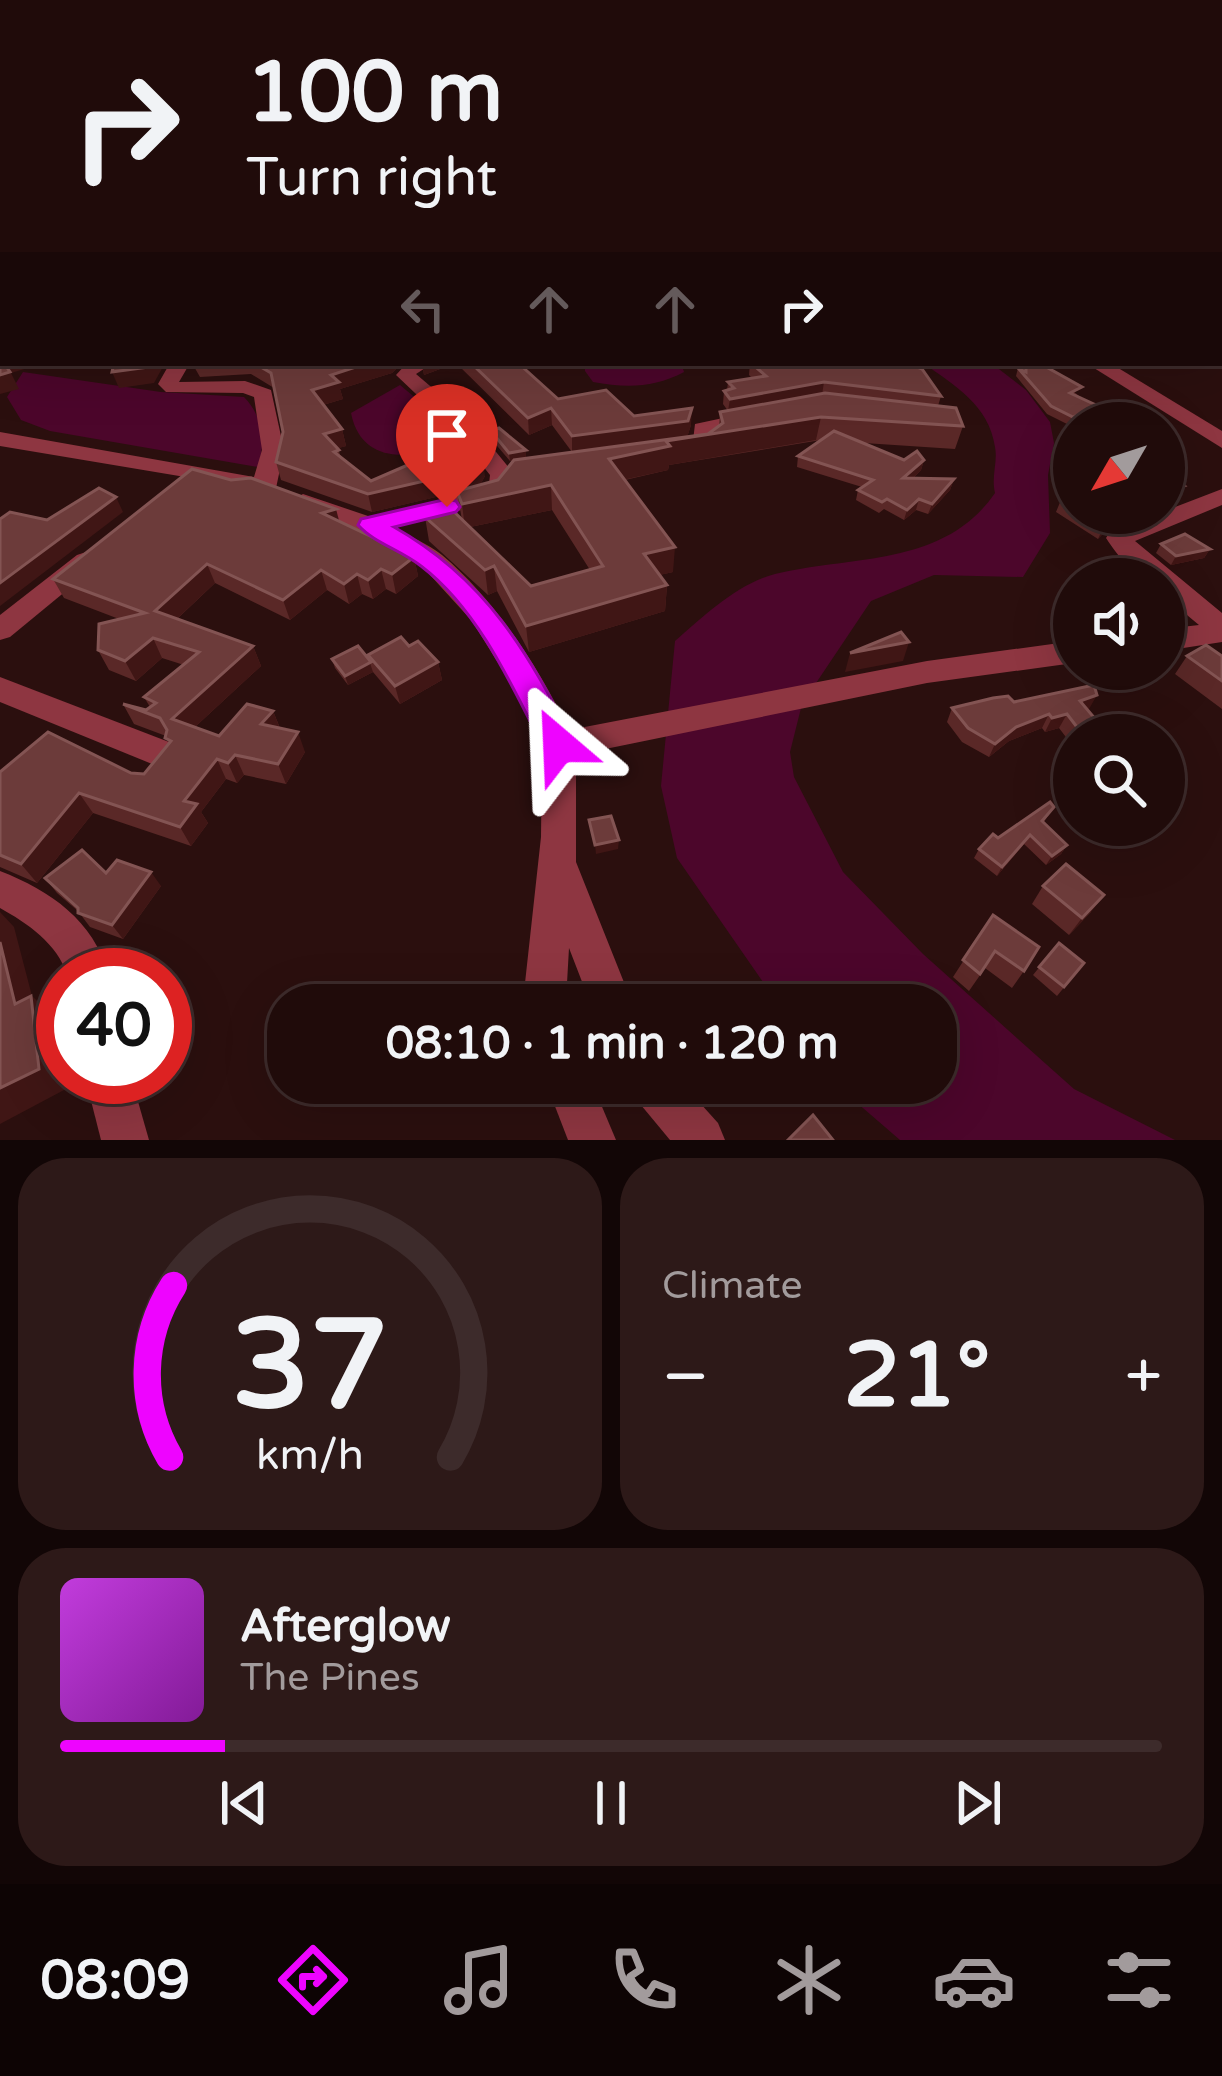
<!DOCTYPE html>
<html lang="en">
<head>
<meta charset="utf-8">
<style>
	:root { --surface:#200b0a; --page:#2d1918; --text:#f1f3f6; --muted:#a29b9c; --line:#3d2b2b; --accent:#ee04ff }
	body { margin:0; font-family:"Varela Round",sans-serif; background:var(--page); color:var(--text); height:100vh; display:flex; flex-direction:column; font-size:45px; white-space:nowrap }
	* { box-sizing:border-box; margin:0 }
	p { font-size:39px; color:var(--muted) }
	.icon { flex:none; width:66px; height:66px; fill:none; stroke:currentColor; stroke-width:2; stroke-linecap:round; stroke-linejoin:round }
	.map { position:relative; height:1140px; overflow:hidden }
	.sheet { display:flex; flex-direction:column; gap:18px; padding:18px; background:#120606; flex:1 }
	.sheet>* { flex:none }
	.banner { position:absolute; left:0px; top:0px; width:1224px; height:366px; box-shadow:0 12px 48px #0002,0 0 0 3px var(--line); background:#200b0a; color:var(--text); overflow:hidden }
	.needle { width:78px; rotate:231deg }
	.tools { position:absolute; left:1053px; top:402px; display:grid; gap:24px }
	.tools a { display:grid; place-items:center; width:132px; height:132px; border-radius:50%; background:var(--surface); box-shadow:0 12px 48px #0002,0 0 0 3px var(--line); font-size:60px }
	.speed { position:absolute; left:36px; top:948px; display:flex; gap:24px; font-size:60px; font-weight:700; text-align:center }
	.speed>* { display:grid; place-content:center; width:156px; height:156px; border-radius:50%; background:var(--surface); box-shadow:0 12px 48px #0002,0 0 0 3px var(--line); line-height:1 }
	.speed .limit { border:18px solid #d22; background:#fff; color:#111 }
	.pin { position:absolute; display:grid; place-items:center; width:102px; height:102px; color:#fff; margin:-123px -51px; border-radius:50% 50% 50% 0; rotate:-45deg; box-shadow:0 0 12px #0007 }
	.pin .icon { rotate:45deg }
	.me { position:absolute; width:132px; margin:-66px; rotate:334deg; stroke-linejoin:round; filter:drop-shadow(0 0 9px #0008) }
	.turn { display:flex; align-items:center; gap:42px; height:252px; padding:0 48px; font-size:54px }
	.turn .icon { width:156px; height:156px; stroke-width:2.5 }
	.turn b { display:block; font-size:84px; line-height:102px }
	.lanes { display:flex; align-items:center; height:114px; padding:0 48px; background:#0003; justify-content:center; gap:60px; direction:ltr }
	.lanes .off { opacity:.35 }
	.big { font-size:90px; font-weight:800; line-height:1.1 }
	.sheet .tile { flex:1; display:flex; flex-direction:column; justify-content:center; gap:18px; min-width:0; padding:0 42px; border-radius:48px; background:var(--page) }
	.sheet .dial { align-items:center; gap:0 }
	.dial svg { height:312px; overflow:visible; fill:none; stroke:var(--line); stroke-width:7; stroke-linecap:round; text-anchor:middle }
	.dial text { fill:var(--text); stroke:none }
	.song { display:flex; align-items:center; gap:36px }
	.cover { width:144px; height:144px; border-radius:18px; background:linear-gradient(135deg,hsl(290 70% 55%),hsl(290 70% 35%)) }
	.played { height:12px; border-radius:6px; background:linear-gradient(90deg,var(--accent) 15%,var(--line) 15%) }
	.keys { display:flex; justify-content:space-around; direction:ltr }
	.heat { display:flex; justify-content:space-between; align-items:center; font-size:66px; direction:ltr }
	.sheet .tiles { flex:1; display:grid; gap:18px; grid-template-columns:1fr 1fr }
	.tile:last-child { grid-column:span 2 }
	.trip { position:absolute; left:267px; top:984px; width:690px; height:120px; border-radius:48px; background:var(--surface); box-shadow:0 12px 48px #0002,0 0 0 3px var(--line); font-weight:800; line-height:120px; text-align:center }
	.dock { display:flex; height:192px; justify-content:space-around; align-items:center; background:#0d0404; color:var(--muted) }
	.dock .icon { width:84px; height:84px }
	.dock .active { color:var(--accent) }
	.dock b { font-size:54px; color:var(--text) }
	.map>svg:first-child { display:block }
</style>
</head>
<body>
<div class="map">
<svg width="1222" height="1140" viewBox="0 0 1222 1140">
	<rect width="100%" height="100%" fill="#2b0f0e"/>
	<g fill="#4c062b">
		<path d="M585,363H681L684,372C654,388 626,388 593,382L585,371Z"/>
		<path d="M923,363H991L1026,390L1050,422L1054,443L1048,475L1050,533L1023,577L934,575L871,601L802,704L790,752L794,777L843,872L923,954L1074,1089L1175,1140H900L834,1083H936V1005H779L677,858L661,786L675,641C704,616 737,584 775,574C854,555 944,567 995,493C991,476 998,462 995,447C989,405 954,385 923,363Z"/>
		<path d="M23,372L161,392L244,397C263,417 266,440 258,467L50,431L21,420L7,397Z"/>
		<path d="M400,385L462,437C423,459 362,470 351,413Z"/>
	</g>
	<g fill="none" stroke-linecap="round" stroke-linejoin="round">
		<g fill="#8e3641" fill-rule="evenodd">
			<rect x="1221" y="174" width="1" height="5"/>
			<polygon points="3,255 3,265 0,266 0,256"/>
			<rect x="1221" y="281" width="1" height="10"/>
			<polygon points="170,363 190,363 179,382 245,381 271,390 284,450 275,493 267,495 221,483 0,446 0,432 254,477 262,450 254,397 243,393 166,392 158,384"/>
			<path d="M407,363H433L416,374L470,420L514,474L513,487L498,501L393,527C409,536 428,544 442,555C495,600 539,667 569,730L927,661L1074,641V663L927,683L576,755V862L633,1005H591L569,948L567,983L571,1005H529L525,983L541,837L542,745L528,711L472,621L421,565L361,531L294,506L291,501L303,494L371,517L481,491L489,484L490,475L454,430L396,375Z"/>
			<polygon points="1086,363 1110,363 1222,431 1222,448"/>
			<polygon points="756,411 764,412 764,422 715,433 713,450 685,456 674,449 693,441 695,424"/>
			<path d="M1222,489V505L1135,541L1222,613V642L1164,651V629L1199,625L1164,596V579C1136,579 1121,561 1106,538L1110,532Z"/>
			<polygon points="86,552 99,561 95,567 10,637 0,640 0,615 77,555"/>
			<polygon points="0,677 169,742 174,752 169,762 157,766 0,702"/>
			<path d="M0,871C51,891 93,920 109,975H67C58,944 27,923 0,908Z"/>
			<polygon points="85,1077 131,1077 149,1140 101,1140"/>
			<polygon points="546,1083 592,1083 616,1140 568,1140"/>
			<polygon points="629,1083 682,1083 718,1123 725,1140 670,1140 636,1099"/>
		</g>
	</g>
	<g fill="#5a2827" fill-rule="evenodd">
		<path d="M192,363H402L392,373L340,389L343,399L323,405L342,429L346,446L338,448L341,458L371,481L485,476L480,485L498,480L514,461H510L492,440L491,431L526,458L572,452L552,425L529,435L456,363L424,375L422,363H518L558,399L634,416L691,425L687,437L708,434L719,426L720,412L728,411L723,404L724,391L727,390L728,382L752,378L749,375L750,363L941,396L938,406L963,426L955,449L864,443L904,460H924L921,470L912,479H954L950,490L928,514L916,510L904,520L884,509L879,513L856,500L858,490L862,487L797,467L798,456L821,440L669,465L668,470L625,480L673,572L659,575L667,585L665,611L529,652L497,591L488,595L429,541L425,517L462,520L457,492L372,512L281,480L276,462L283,432L274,388L251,374L200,377ZM552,510L590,570L531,586L470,527Z"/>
		<polygon points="1024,363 1039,363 1079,396 1077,397 1094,415 1069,425 1047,414 1016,376 1018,368 1024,370"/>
		<polygon points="1074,491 1074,513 1147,513 1108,528 1098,539 1056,512 1063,495"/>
		<polygon points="339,521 414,557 418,576 396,594 386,589 373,599 362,594 349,604 327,590 290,620 215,583 177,619 253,646 261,666 195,727 219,736 273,711 280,728 305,752 286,784 244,775 237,783 226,779 201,812 208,823 191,846 93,813 37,883 0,867 0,772 144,774 169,744 166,736 134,724 123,704 146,710 150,707 144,697 184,665 162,658 136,681 109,670 98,650 119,619 64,598 53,579"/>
		<polygon points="1161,544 1210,549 1204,558 1171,565 1156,553"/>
		<polygon points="409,646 438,662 442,680 400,704 373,672 348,685 335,668 332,659 369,660 368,655"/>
		<polygon points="1187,656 1222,656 1222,709 1175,674"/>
		<polygon points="1014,702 1089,709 1087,709 1102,727 1097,735 1074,735 1072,745 1059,728 1045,732 1042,728 1009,741 989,757 962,742 947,722 952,708"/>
		<polygon points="1054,807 1043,823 1067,845 1061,854 1046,865 1024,844 997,876 974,858 979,849"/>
		<polygon points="106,873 161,886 123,939 90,927 78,911 57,893 45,878"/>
		<polygon points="1043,886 1091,912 1069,935 1032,904"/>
		<polygon points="993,915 1024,971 1012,988 985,968 969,991 953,977"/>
		<polygon points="1059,943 1084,963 1057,996 1033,975"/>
	</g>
	<g fill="#401615">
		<polygon points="0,357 3,357 3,363 41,364 11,373 19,389 0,394"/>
		<polygon points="85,363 123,363 124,365 88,369"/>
		<polygon points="150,363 165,363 154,383 119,388 112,372"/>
		<polygon points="368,363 402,363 392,373 340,389 343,399 316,407 312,390 331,375"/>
		<polygon points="422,363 456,363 424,375"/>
		<polygon points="824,382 822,395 728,411 730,399"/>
		<polygon points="1098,406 1094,415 1069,425 1073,417"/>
		<polygon points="551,408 552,425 529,435 528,418"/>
		<polygon points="692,408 691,425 687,438 821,417 816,440 669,465 668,470 609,483 572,453 572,436"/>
		<polygon points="342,429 346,446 329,451 324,434"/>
		<polygon points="526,450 526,459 510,461 509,453"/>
		<polygon points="483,459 485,476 479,487 372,512 368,494"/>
		<polygon points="924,460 921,470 901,489 903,478"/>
		<polygon points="954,479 950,490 928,514 932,504"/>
		<polygon points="551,485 552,510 465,528 462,504"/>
		<polygon points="1184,486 1175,502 1164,506 1164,493"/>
		<polygon points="116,497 123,512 0,606 0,583"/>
		<polygon points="919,499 916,510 904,520 907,510"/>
		<polygon points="336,509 341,528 322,513"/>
		<polygon points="1115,513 1147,513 1108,528 1098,539 1106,522"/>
		<polygon points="675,547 673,572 643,579 644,554"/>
		<polygon points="1210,549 1204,558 1171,565 1176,556"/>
		<polygon points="414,557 418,576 396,594 392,574"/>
		<polygon points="207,564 215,583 164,631 155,611"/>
		<polygon points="494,566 497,591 488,595 485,570"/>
		<polygon points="381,569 386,589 373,599 368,580"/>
		<polygon points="321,570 327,590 290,620 283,600"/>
		<polygon points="357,574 362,594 349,604 344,584"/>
		<polygon points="667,585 665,611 529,652 526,626"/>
		<polygon points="153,638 162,658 136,681 125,661"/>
		<polygon points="909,642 903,661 845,672 850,653"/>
		<polygon points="253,646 261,666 182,739 172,719"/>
		<polygon points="438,662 442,680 400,704 395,686"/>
		<polygon points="370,663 373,672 348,685 345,676"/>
		<polygon points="1097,695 1089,709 1073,715 1080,701"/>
		<polygon points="273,711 281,731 261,724"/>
		<polygon points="1049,714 1042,728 1009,741 989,757 995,744 1016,727"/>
		<polygon points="1067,714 1059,728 1045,732 1052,718"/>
		<polygon points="1102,727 1097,735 1078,735 1080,731"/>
		<polygon points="298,732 305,752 286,784 278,764"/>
		<polygon points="235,755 244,775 237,783 228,763"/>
		<polygon points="217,759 226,779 201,812 208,823 191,846 180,827 184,801"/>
		<polygon points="79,793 93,813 37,883 21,864"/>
		<polygon points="1030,835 1024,844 997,876 1002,867"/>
		<polygon points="619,840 618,849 596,854 595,845"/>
		<polygon points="1067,845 1061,854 1046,865 1052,856"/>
		<polygon points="151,872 161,886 123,939 112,925"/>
		<polygon points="1104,895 1091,912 1069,935 1082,918"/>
		<polygon points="0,912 14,927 32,996 56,1019 64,1090 0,1124 0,1088 15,1004 0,942"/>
	</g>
	<g fill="#6c3b3a" stroke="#835453" stroke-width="3">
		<polygon points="0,205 3,205 3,249 0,241"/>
		<polygon points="3,323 3,357 0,357 10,372 0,375 0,324"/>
		<polygon points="114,363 150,363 148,367 112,372"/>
		<polygon points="254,363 368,363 331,375 339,382 312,390 342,429 324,434 339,450 334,452 371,481 440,451 462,463 483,459 477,469 368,494 276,462 283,432 271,373"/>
		<polygon points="471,363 518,363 558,399 606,390 634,416 692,408 688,421 572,436 551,408 528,418"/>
		<polygon points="751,363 908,363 922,369 941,396 824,382 730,399 724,391 734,388 728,382 766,376"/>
		<polygon points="1026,363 1039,363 1082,387 1070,393 1098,406 1073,417 1051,406 1018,368 1026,372"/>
		<polygon points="825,393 956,408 963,426 821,417 666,441 670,446 609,459 675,547 644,554 667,585 526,626 494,566 485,570 425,517 449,507 531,586 603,566 551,485 462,504 457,491 498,480 514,460 708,434 723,423 720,412"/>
		<polygon points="499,428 526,450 509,453 491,431"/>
		<polygon points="834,431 904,460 917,451 924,460 903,478 954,479 932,504 919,499 907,510 887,499 882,502 858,490 873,480 798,456"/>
		<polygon points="192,469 231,480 251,478 336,509 322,513 414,557 392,574 381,569 368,580 357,574 344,584 321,570 283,600 207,564 155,611 253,646 172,719 219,736 247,704 273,711 261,724 298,732 278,764 235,755 228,763 217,759 184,801 197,804 180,827 79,793 21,864 0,855 0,772 48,732 131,773 144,774 171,741 165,738 167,730 160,718 123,704 146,710 156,703 144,697 199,652 153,638 125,661 98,650 99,624 145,613 53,579"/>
		<polygon points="1164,474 1184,486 1164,493"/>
		<polygon points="99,488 116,497 0,583 0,519 10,512 47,520"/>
		<polygon points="1074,491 1074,502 1063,495"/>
		<polygon points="1091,513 1115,513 1106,522"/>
		<polygon points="1185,534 1210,549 1176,556 1161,544"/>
		<polygon points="901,632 909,642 850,653"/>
		<polygon points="401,637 409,646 418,641 438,662 395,686 368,655"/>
		<polygon points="1206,645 1222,656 1222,681 1187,656"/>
		<polygon points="358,646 371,662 345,676 332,659"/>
		<polygon points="1094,685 1097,695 1080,701 1102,727 1080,731 1067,714 1052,718 1049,714 1016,727 995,744 968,728 952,708 993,698 1008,696 1014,702"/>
		<polygon points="1050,802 1054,807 1042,821 1067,845 1052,856 1030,835 1002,867 979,849 993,834 998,838"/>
		<polygon points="611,816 619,840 595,845 589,820"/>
		<polygon points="82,850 106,873 117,860 151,872 112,925 78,913 78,908 45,878"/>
		<polygon points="1066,864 1104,895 1082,918 1043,886"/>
		<polygon points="993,915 1039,947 1024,971 995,951 980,974 963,960"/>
		<polygon points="0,942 15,1004 31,996 39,1069 0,1088"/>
		<polygon points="1059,943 1084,963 1064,987 1039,967"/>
		<polygon points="813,1115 833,1140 788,1140"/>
	</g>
	<linearGradient id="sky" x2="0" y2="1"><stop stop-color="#180808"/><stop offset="0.52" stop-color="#443741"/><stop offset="1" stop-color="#443741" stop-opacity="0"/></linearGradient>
	<rect width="1222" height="334" fill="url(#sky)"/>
	<path fill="#ee04ff" stroke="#9b03a6" stroke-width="3" d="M447,499L456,501L460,507L456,512L394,527C486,579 529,653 575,745L571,755L559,759L547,755C514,690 480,611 421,566C401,550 374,543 358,525L361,519Z"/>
</svg>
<div class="tools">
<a><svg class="needle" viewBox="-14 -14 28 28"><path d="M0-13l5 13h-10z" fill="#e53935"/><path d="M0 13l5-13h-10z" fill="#a29b9c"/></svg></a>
<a><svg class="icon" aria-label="sound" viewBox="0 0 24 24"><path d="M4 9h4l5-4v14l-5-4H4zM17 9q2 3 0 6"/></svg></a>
<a><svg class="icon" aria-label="search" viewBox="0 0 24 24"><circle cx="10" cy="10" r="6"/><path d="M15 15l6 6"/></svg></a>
</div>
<div class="speed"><div class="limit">40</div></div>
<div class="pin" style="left:447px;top:507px;background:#d93025"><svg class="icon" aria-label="arrive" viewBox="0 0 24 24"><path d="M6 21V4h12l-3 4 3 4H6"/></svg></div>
<svg class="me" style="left:559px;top:745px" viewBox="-20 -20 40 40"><path d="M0-17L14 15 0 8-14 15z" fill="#ee04ff" stroke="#fff" stroke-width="4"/></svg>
<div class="trip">08:10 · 1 min · 120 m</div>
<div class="banner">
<div class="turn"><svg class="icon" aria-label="right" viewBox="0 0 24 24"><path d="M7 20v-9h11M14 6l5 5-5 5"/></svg><div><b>100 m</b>Turn right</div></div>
<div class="lanes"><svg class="icon off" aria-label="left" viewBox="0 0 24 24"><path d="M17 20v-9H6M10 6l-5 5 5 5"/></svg><svg class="icon off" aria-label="ahead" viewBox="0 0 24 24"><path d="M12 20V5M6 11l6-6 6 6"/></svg><svg class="icon off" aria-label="ahead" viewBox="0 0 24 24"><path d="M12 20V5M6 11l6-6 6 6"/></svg><svg class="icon" aria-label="right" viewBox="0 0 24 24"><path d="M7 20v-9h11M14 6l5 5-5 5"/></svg></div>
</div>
</div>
<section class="sheet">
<div class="tiles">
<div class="tile dial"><svg viewBox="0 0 100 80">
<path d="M14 69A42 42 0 1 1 86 69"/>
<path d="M14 69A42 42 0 0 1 15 25" stroke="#ee04ff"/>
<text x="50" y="56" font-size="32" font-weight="700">37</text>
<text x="50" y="72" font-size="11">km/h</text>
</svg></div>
<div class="tile"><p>Climate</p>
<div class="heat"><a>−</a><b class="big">21°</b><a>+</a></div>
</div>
<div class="tile">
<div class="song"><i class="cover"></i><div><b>Afterglow</b><p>The Pines</p></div></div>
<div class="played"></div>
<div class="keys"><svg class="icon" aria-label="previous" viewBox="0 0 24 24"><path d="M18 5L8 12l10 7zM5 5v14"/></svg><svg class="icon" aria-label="pause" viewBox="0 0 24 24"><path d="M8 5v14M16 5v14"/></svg><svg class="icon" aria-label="next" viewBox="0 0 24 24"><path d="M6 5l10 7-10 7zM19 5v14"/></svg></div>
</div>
</div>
</section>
<nav class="dock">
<b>08:09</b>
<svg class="icon active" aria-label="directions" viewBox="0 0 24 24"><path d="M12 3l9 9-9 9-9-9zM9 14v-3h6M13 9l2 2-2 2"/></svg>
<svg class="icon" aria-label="music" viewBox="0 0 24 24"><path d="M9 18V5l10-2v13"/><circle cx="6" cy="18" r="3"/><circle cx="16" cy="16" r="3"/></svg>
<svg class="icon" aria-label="phone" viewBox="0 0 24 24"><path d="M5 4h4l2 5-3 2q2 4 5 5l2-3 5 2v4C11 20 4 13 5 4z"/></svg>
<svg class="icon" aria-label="climate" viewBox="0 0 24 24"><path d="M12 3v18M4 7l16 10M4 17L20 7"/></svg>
<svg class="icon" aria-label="car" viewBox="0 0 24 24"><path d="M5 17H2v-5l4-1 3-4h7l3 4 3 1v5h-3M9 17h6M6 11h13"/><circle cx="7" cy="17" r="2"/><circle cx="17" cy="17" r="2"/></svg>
<svg class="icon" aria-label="filters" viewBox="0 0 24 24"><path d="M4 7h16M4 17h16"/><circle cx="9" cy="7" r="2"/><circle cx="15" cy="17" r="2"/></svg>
</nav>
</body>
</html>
